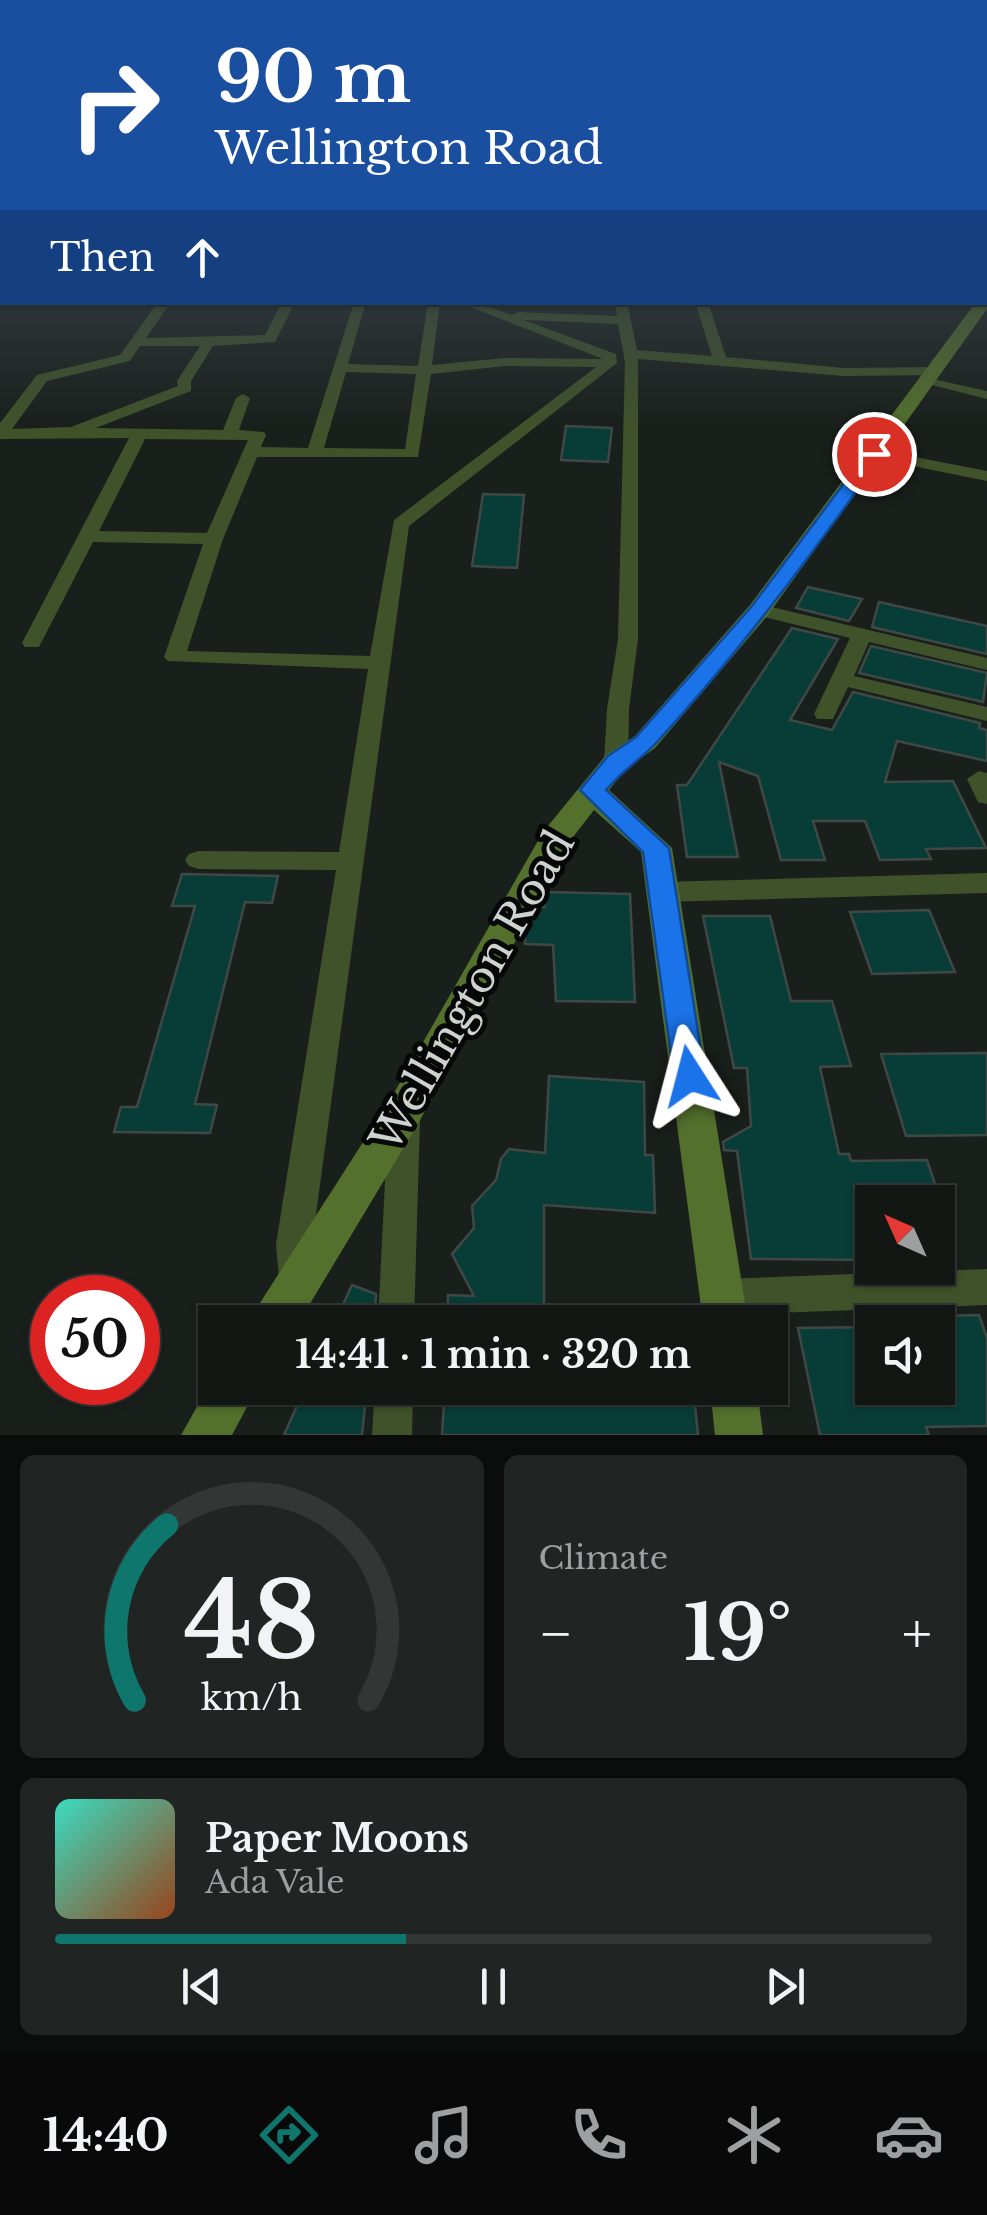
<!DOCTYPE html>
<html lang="en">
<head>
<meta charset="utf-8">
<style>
	:root { --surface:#131714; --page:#202422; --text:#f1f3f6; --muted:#9d9fa0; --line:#323634; --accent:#0f766e }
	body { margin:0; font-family:"Libre Baskerville",serif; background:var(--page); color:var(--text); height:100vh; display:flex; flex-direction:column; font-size:38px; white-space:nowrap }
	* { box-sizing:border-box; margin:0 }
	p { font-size:32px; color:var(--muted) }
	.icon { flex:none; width:55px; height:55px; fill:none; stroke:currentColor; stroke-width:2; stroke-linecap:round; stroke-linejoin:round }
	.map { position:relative; height:1435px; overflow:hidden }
	.details { display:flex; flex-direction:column; gap:20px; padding:20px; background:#0a0d0b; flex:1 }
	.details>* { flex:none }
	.hud { position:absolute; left:0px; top:0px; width:988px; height:305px; box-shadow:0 2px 8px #0004,0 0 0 2px var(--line); background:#1a4fa0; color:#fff; overflow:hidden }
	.needle { width:65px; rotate:315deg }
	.controls { position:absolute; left:855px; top:1185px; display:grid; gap:20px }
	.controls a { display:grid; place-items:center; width:100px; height:100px; border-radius:0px; background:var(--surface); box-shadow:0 2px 8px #0004,0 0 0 2px var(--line); font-size:50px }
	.speed { position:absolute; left:30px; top:1275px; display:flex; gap:20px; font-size:50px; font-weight:700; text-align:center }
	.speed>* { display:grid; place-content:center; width:130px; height:130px; border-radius:50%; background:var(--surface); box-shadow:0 2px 8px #0004,0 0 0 2px var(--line); line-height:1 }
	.speed .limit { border:15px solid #d22; background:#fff; color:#111 }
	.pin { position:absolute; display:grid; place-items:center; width:85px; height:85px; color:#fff; margin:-42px; border:5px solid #fff; border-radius:50%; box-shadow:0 2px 10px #0007 }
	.me { position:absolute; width:110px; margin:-55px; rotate:351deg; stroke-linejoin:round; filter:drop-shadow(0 0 8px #0008) }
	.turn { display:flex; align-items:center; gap:35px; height:210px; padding:0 50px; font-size:45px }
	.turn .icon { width:130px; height:130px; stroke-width:2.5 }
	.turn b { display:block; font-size:70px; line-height:85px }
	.then { display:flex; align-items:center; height:95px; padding:0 50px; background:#0003; gap:20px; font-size:38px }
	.big { font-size:75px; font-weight:700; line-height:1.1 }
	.details .card { flex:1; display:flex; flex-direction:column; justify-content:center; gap:15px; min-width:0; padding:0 35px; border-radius:15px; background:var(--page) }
	.details .dial { align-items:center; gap:0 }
	.dial svg { height:260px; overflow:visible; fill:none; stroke:var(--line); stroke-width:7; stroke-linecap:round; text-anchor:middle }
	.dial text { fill:var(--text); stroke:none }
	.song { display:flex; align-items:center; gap:30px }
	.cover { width:120px; height:120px; border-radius:15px; background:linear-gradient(135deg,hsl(170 70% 55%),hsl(20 70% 35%)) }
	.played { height:10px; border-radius:5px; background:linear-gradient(90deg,var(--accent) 40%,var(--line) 40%) }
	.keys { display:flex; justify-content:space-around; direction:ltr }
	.heat { display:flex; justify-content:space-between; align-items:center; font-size:55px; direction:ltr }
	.details .tiles { flex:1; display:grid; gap:20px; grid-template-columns:1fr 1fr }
	.card:last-child { grid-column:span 2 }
	.trip { position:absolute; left:198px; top:1305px; width:590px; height:100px; border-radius:0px; background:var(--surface); box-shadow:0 2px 8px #0004,0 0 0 2px var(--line); font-weight:700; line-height:100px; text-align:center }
	.menu { display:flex; height:160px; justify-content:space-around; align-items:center; background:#080908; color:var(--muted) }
	.menu .icon { width:70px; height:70px }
	.menu .active { color:var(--accent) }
	.menu b { font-size:45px; color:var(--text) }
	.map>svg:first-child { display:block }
</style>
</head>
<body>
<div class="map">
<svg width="987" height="1435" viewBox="0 0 987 1435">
	<rect width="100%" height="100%" fill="#191f1b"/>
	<g fill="#083c36" stroke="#404846" stroke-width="2.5">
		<polygon points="566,426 612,428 608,462 561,460"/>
		<polygon points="483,494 524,495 517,568 472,566"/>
		<polygon points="808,587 862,599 849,621 796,608"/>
		<polygon points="879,602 987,626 987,654 872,627"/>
		<polygon points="792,628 838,639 790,720 832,730 853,692 980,723 979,728 987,730 987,761 897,741 885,782 953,781 986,848 926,849 931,859 880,860 865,821 813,821 825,860 781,860 758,776 719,762 738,857 687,857 677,785 687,785"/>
		<polygon points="871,646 987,673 983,702 859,673"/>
		<polygon points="182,874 278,876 272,903 245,902 195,1104 217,1105 210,1133 114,1132 121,1107 137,1107 195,906 172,906"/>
		<polygon points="546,892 630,894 635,1002 556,1001 553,945 525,944 525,931 538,907 545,907"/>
		<polygon points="929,910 955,972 872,974 850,912"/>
		<polygon points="703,916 770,916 791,1001 832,1001 851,1066 820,1067 839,1154 849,1154 851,1161 927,1160 941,1202 859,1202 872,1260 751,1259 737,1151 724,1150 723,1142 751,1126 747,1068 734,1068"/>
		<polygon points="987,1053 987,1135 906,1136 881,1054"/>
		<polygon points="549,1076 644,1082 645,1155 653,1155 655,1213 544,1205 544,1322 447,1322 448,1295 474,1296 452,1254 474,1228 472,1206 496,1180 501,1159 509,1149 545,1153"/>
		<polygon points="352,1285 376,1294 374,1322 335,1322"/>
		<polygon points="979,1315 987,1338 987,1426 926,1427 929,1435 820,1435 798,1328 872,1327 872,1388 945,1388 938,1363 938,1316"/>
		<polygon points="305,1388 367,1388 362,1435 284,1435"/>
		<polygon points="445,1388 553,1393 553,1389 690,1388 690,1394 694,1395 698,1435 442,1435"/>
	</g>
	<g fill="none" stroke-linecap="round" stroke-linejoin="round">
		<g fill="#40522a" fill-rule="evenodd">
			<rect x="985" y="231" width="2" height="6"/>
			<path d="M158,302H171L146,338L265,335L282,302H295L275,342L213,346L191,381V391L96,428L223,430L236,398L243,394L250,398L239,430L264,432L266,435L261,447L308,448L354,302H366L348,364L418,366L428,302H440L432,365L505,358L603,359L458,302H477L512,315L518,312L617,316L615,302H627L637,350L712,356L695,302H708L726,357L844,368L936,367L943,371L936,375L844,376L638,359V639L629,709L628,762L616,770L604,762L607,709L618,639L625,362L618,324L524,320L616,354L617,363L409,526L312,1244L315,1279L310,1291L297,1297L284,1291L279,1279L276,1244L336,870L198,869L189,866L185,860L189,854L198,851L339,852L368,669L168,661L164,657L203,544L93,542L39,647H25L22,643L129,438L0,439V423L37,375L120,355ZM140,346H200L177,381L178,386L71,427L12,429L47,381L130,361ZM505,366L596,367L394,520L370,656L187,651L223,539L257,457H418L431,374ZM346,372L416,374L405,449L324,448ZM145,439L248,440L207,533L99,531Z"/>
			<polygon points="924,377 987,391 987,399 924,383"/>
			<polygon points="874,449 987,471 987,481 868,457 868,451"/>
			<polygon points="759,604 987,658 987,670 869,642 854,676 987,707 987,721 848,687 833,719 817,719 814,714 850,638 752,614 749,610 752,606"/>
			<polygon points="979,771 987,773 987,804 978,802 967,779"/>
			<polygon points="987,873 987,893 662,902 653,899 649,892 653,885 662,882"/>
			<polygon points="404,1107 415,1111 420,1121 414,1322 378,1322 388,1121 393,1111"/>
			<polygon points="987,1269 987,1305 723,1315 710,1310 705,1297 710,1284 723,1279"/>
			<polygon points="375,1388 413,1388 412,1435 372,1435"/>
		</g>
		<g fill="#53702c" fill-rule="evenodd">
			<polygon points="985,298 987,309 768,615 655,748 626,769 609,790 672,848 748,1322 703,1322 641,852 594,810 566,846 418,1124 299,1322 252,1322 258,1306 390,1100 543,832 606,755 635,736 750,605 976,302 985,302"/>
			<polygon points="215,1375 215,1388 257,1388 232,1435 181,1435"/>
			<polygon points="710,1388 757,1388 763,1435 715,1435"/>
		</g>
	</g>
	<linearGradient id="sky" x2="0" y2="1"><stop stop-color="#0e110f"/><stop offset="0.53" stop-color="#38424a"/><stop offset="1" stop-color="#38424a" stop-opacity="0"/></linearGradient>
	<rect width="987" height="429" fill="url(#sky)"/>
	<path fill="#1a73e8" stroke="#114b97" stroke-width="2.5" d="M869,450L883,454C812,554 739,653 656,743C640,760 623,770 606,790L669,848L705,1076L701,1085L690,1089L679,1085L674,1076L643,852L580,790L608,756L636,737L752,606Z"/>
	<g text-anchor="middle" stroke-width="10" stroke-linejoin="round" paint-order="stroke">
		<g font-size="42" fill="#cfd3d0" stroke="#060807">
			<text transform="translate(472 991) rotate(-60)" y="15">Wellington Road</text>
		</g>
	</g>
</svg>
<div class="controls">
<a><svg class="needle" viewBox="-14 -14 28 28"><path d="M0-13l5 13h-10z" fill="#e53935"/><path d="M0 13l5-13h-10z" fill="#9d9fa0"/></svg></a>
<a><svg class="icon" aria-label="sound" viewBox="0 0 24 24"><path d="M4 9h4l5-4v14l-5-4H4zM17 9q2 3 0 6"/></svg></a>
</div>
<div class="speed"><div class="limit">50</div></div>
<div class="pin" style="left:874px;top:454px;background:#d93025"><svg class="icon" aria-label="arrive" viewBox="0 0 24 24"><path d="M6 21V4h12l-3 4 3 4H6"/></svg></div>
<svg class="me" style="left:690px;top:1076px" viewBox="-20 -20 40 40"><path d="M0-17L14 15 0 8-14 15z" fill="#1a73e8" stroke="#fff" stroke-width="4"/></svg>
<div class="trip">14:41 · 1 min · 320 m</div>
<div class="hud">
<div class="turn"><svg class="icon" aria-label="right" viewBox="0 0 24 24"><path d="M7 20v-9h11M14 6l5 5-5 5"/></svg><div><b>90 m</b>Wellington Road</div></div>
<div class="then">Then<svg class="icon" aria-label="ahead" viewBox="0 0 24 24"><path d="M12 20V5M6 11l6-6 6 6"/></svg></div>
</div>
</div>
<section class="details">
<div class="tiles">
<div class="card dial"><svg viewBox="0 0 100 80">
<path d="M14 69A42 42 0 1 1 86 69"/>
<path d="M14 69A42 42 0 0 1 24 15" stroke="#0f766e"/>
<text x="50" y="56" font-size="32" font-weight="700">48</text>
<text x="50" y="72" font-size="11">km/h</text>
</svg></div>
<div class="card"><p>Climate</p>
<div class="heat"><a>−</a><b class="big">19°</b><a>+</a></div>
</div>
<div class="card">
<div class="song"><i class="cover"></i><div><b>Paper Moons</b><p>Ada Vale</p></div></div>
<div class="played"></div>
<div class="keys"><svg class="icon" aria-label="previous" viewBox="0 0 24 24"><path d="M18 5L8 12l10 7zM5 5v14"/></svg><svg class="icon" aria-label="pause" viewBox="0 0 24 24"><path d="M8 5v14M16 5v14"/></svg><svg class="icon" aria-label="next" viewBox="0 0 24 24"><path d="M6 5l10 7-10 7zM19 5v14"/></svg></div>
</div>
</div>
</section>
<nav class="menu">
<b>14:40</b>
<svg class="icon active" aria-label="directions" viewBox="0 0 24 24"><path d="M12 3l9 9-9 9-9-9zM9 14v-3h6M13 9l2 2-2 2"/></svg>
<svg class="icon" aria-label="music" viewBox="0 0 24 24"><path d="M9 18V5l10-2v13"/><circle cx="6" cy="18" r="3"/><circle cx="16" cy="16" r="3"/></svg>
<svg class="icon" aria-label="phone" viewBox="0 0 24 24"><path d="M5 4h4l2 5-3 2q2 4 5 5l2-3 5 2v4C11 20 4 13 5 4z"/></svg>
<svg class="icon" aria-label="climate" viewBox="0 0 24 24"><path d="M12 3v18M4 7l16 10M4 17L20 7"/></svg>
<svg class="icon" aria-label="car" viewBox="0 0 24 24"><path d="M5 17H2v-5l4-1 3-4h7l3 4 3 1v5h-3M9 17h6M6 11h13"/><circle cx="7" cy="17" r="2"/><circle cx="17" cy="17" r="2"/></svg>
</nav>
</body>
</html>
